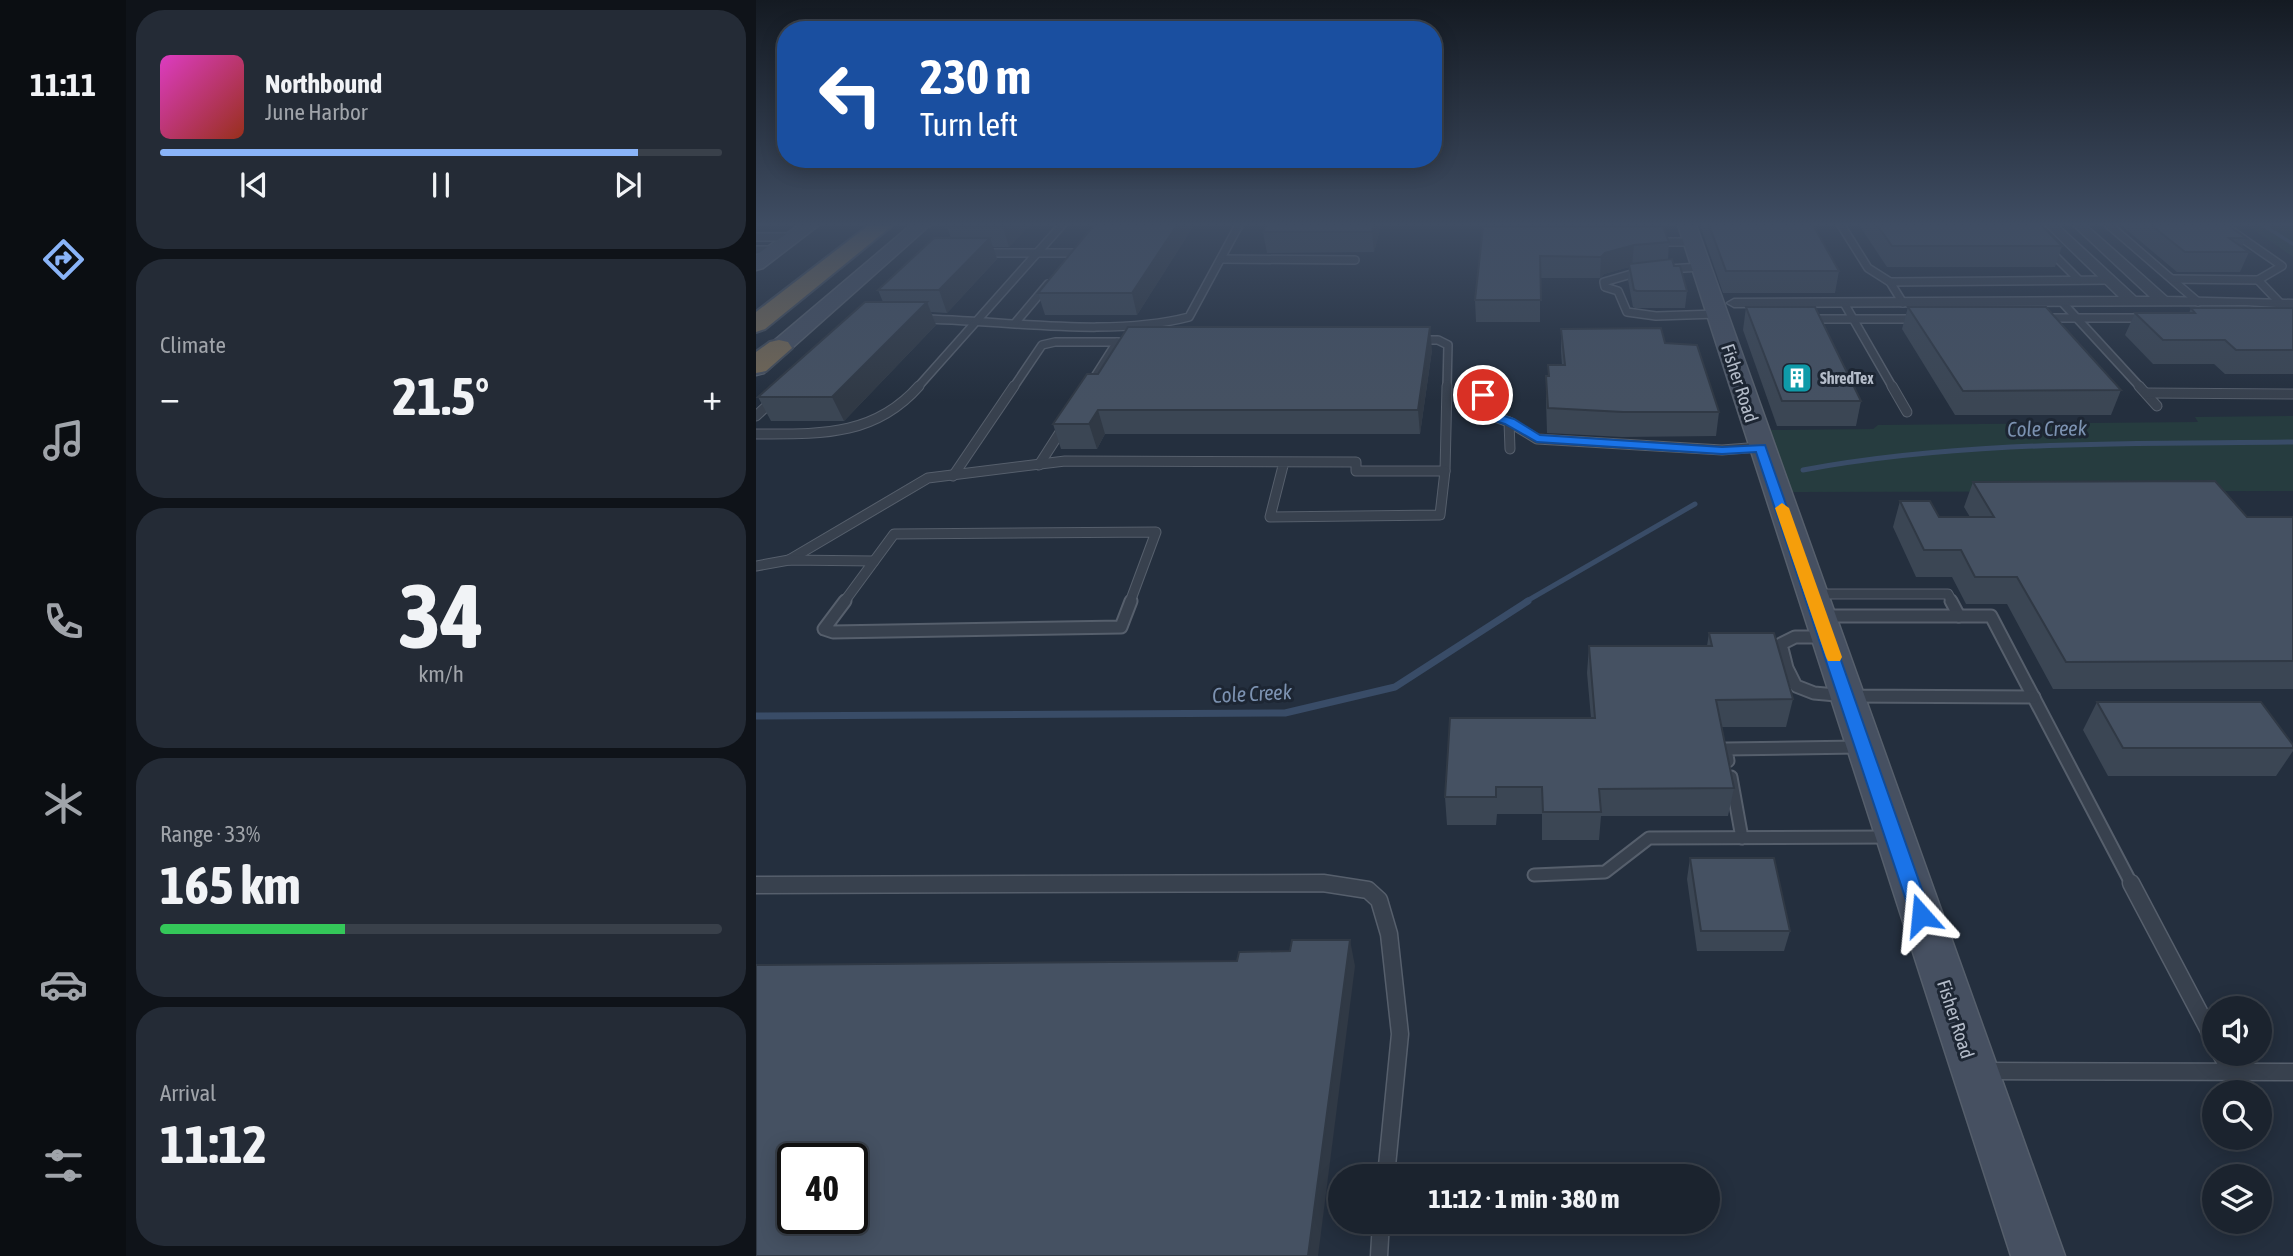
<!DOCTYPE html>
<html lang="en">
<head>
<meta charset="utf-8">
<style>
	:root { --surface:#1b232e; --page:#242b36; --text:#f1f3f6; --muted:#a0a4aa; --line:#39404a; --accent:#8ab4f8 }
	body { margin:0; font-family:"Asap Condensed",sans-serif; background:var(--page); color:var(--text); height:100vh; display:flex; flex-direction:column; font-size:26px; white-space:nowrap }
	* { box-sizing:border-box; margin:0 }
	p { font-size:23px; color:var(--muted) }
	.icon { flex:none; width:38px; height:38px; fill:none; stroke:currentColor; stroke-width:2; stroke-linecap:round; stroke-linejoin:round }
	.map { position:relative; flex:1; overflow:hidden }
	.drawer { display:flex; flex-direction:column; gap:10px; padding:10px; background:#0f1319; width:630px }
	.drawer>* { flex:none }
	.banner { position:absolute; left:21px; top:21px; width:665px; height:147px; border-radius:28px; box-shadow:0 4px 18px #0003,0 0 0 2px var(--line); background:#1a4fa0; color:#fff; overflow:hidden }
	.buttons { position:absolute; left:1446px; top:996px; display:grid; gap:14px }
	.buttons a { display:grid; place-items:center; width:70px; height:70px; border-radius:50%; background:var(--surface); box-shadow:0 4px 18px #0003,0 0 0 2px var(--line); font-size:35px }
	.speed { position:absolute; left:21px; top:1143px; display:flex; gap:14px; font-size:35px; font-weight:700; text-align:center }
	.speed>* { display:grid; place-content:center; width:91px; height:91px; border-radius:50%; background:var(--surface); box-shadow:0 4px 18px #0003,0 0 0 2px var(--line); line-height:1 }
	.speed .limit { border:4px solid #111; border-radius:10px; background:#fff; color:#111 }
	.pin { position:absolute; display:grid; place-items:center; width:60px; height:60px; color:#fff; margin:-30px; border:4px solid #fff; border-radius:50%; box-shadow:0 2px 7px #0007 }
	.me { position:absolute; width:77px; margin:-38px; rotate:342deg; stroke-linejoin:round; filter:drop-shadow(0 0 5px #0008) }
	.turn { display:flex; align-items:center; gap:24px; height:147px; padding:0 28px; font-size:32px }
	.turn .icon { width:91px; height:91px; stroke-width:2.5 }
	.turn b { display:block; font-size:49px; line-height:60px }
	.big { font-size:52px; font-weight:700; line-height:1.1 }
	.drawer .card { flex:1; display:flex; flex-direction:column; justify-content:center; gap:10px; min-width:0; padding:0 24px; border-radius:28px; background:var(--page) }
	.drawer .dial { align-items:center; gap:0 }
	.dial b { font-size:91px; line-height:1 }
	.song { display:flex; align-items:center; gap:21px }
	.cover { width:84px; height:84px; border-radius:10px; background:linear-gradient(135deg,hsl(310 70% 55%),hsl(10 70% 35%)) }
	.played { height:7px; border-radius:4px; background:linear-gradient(90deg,var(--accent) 85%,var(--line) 85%) }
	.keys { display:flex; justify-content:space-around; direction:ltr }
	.heat { display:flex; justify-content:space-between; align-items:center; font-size:38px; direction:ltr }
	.charge { height:10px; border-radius:5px; background:linear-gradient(90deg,#34c759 33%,var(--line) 0) }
	.trip { position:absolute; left:572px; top:1164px; width:392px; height:70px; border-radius:35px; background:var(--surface); box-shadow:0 4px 18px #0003,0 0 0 2px var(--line); font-weight:700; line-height:70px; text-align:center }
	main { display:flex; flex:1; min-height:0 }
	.menu { display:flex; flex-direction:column; width:126px; justify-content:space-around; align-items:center; background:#0b0e12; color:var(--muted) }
	.menu .icon { width:49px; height:49px }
	.menu .active { color:var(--accent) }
	.menu b { font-size:32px; color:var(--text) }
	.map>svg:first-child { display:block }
</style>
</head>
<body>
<main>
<nav class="menu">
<b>11:11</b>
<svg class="icon active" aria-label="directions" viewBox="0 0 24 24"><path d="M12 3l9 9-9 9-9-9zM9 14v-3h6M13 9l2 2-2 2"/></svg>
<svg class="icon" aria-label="music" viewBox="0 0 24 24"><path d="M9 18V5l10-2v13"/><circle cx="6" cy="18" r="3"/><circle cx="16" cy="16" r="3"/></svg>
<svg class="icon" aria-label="phone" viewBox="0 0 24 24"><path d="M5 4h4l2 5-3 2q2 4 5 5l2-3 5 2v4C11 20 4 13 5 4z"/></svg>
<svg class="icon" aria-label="climate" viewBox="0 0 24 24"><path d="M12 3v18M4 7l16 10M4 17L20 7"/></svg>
<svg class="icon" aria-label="car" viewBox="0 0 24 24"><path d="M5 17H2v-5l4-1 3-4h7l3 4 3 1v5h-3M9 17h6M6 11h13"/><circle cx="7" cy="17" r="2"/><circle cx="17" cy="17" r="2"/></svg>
<svg class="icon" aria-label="filters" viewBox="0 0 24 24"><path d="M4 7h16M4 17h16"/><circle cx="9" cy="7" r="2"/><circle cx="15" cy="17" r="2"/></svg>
</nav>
<section class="drawer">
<div class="card">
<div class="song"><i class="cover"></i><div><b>Northbound</b><p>June Harbor</p></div></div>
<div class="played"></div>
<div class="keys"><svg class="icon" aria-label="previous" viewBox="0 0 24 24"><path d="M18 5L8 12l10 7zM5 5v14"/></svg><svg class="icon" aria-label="pause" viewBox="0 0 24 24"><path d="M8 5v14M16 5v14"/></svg><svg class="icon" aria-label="next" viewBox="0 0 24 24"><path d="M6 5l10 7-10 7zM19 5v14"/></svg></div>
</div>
<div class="card"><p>Climate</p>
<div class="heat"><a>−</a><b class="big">21.5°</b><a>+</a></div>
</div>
<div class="card dial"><b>34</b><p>km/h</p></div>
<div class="card"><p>Range · 33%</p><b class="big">165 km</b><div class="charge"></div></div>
<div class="card"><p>Arrival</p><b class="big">11:12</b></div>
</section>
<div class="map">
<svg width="1537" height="1256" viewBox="0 0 1537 1256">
	<rect width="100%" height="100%" fill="#242f3e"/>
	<g fill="#263c3f">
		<polygon points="1491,225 1537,225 1537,257"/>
		<polygon points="1537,416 1537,491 1035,492 1011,430 1117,429 1122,425 1442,422 1439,417"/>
	</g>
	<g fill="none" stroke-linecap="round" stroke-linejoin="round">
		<polyline stroke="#394c67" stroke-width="3.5" points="1507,225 1537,244"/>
		<g stroke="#394c67" stroke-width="5">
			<path d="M1047,470C1209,440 1373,444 1537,442"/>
			<polyline points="769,602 939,504"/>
		</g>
		<polyline stroke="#394c67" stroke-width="7" points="0,716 529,713 639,687 772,601"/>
		<g stroke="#565f6c" stroke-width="10">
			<g id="lane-far3">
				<polyline points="1085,225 1112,268 1134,282 1147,303"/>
				<polyline points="1353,225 1442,302"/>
				<polyline points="1467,225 1526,266 1502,280 1523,302 1524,310"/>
				<polyline points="0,237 37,237"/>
				<polyline points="901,242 937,242"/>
				<polyline points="0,250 19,250"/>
				<polyline points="1293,250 1323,280"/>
				<polyline points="227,253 317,253"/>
				<polyline points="465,259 599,260"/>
				<polyline points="912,269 945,267"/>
				<polyline points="886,271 848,282 849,287 862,291 871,312 900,316 961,314"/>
				<polyline points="1416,279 1502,280"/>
				<polyline points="1134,282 1354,280"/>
				<polyline points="1306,302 1385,388"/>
				<polyline points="1088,303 1137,388"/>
				<polyline points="1288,318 1391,318"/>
				<path d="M164,319C248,320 352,338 433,317L483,225"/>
				<polyline points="1054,319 1164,319"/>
				<polyline points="260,322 292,284"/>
				<polyline points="663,340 682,340 692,345 691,388"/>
				<polyline points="333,386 361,342 374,343"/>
				<polyline points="161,388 306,225"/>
				<polyline points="257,388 286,345 299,342 361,342"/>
			</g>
		</g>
		<g stroke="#565f6c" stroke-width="11">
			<g id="lane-far2">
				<polyline points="1136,386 1151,412"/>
				<polyline points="1383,386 1401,406"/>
				<polyline points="1390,393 1537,394"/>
				<polyline points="727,395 739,417 753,422 754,449"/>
				<polyline points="0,416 17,400"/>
				<polyline points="753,422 781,439 966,450 1005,447"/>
				<path d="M0,434C63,434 118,437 163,386"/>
				<polyline points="283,465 308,426"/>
				<polyline points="689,471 691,386"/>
				<polyline points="197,476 258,386"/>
				<polyline points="33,560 172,478 309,461 600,462 600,471 689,471 684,515 514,517 528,462"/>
				<polyline points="0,566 33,560 118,561"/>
				<polyline points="1060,594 1192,594 1196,602"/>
				<polyline points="88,602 138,534 400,532 374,602"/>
			</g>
		</g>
		<g stroke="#565f6c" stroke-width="15">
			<g id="lane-far1">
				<polyline points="89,601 68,629 77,632 365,627 375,601"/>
				<polyline points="1195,601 1203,616"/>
				<polyline points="1066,616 1235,616 1376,885"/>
				<polyline points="1066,637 1039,637 1025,644 1031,668 1040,686 1058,693 1091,696 1278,697"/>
				<polyline points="972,761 970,749 1102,747"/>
				<polyline points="975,777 986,838"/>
				<polyline points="778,875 849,872 893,838 1134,837"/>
				<polyline points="113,885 577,885"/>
			</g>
		</g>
		<g stroke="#565f6c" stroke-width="19">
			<g id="lane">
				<polyline points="1375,883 1458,1040"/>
				<polyline points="0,885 567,883 612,890 623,900 633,934 644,1034 630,1176"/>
				<polyline points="1465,1054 1475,1072"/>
				<polyline points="1230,1071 1537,1072"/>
				<polyline points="623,1256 625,1222"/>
			</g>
		</g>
		<g stroke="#565f6c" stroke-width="3">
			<polygon id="street" points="1289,225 1302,225 1380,297 1394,297 1317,225 1330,225 1411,297 1537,300 1537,308 1490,305 978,307 971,303 978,299 1363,297"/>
		</g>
		<g stroke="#565f6c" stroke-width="3">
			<g id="secondary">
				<polygon points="43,225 63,225 7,268 0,270 0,255"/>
				<polygon points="155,225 174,225 8,373 0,375 0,356"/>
				<polygon points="922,225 940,225 1309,1256 1255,1256"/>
			</g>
		</g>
		<g stroke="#434c59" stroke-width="4">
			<g id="highway">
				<polygon points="113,225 137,225 9,329 0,332 0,312"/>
				<polygon points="23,340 32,342 36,348 10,371 0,373 0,352 14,342"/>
			</g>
		</g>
		<use href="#lane-far3" stroke="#38414e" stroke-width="7"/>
		<use href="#lane-far2" stroke="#38414e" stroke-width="9"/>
		<use href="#lane-far1" stroke="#38414e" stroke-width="11"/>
		<use href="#lane" stroke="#38414e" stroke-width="16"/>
		<use href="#street" fill="#38414e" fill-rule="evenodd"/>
		<use href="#secondary" fill="#465061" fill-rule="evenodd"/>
		<use href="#highway" fill="#746855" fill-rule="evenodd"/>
	</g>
	<g fill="#3b4654">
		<polygon points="274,225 253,247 237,247 241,259 191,313 175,312 180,325 88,421 15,421 2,397 127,302 122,290 195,238 191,227"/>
		<polygon points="338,225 438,225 381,315 289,315 282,293"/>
		<polygon points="511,225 625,225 618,252 511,253 507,232"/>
		<polygon points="759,225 903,225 903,227 913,242 912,260 918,266 931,291 929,308 879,308 877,307 872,280 873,267 848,274 844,278 784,278 784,322 720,322 719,300 759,227"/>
		<polygon points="944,225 1057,225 1083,271 1079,293 967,293"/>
		<polygon points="1103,225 1285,225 1306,246 1299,267 1131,267"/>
		<polygon points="1365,225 1472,225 1490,238 1486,247 1493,252 1484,272 1421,272"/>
		<polygon points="990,307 1105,401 1100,426 1021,426 987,330"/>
		<polygon points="1152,307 1365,390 1355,415 1199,415 1146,329"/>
		<polygon points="1435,308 1537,308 1537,374 1469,374 1458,364 1397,364 1369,335 1379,313 1433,313"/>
		<polygon points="805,329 909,343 963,412 960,436 866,437 791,433 790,400 790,376 792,376 792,365 806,365 805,352"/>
		<polygon points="676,350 664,434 349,434 341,449 305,449 297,424 342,374"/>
		<polygon points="1217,482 1491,517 1537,517 1537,689 1297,689 1251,604 1210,604 1196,577 1160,577 1137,527 1144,501 1183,517 1214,517 1208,507"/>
		<polygon points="953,633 1037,699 1030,727 966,727 978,788 972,816 845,816 843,840 786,840 786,814 741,814 740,825 691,825 689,797 835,718 831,673 833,646 951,646"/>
		<polygon points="1341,702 1537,745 1537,751 1520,776 1352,776 1327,730"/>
		<polygon points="934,858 1034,931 1028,951 941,951 931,879"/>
	</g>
	<g fill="#303945">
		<polygon points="249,225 274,225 253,247 247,227"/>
		<polygon points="421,225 438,225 381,315 376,293"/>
		<polygon points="618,225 625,225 618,252 616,232"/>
		<polygon points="234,238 241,259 191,313 183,290"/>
		<polygon points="878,245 876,266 873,264 873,267 848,274 844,278 845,257 849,253"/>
		<polygon points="171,302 180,325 88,421 76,397"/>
		<polygon points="674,327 676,350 664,434 662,410"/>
		<polygon points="342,410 349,434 341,449 333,424"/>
		<polygon points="594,940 599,966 562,1256 552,1256"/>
	</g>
	<g fill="#455162" stroke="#303945" stroke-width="2" fill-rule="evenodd">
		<polygon points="194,225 249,225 247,227 191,227"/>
		<polygon points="338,225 421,225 376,293 282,293"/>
		<polygon points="511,225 618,225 616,232 507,232"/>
		<polygon points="953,225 1057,225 1083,271 970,271"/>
		<polygon points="1121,225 1285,225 1306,246 1136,246"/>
		<polygon points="1395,225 1472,225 1490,238 1473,238 1493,252 1429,252"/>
		<polygon points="727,227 907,227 913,242 878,245 849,253 845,257 784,256 785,300 719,300"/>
		<polygon points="178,238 234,238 183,290 122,290"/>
		<polygon points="916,259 918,266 924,266 931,291 881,291 878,290 873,264"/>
		<polygon points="109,302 171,302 76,397 2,397"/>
		<polygon points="990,307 1059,307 1105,401 1026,401"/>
		<polygon points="1152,307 1290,307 1365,390 1207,391"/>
		<polygon points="1435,308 1537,308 1537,350 1480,350 1469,340 1407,340 1379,313 1439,313"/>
		<polygon points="372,327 674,327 662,410 342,410 333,424 297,424 331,374 342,374"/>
		<polygon points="905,328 909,343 941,345 963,412 867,412 792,408 790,376 793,376 792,365 809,365 805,329"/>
		<polygon points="1459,481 1491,517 1537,517 1537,661 1310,662 1261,577 1219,577 1205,550 1168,550 1144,501 1174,501 1183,517 1238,517 1217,482"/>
		<polygon points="953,633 1018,633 1037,699 960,700 978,788 843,789 845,812 787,812 786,787 740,787 740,797 689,797 694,718 839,718 833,646 956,646"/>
		<polygon points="1341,702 1505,702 1537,745 1537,748 1367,748"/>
		<polygon points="934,858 1018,858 1034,931 945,931"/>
		<path d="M536,940H594L552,1256H0V965L481,961L483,952L534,951ZM37,1158H96V1218H37Z"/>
	</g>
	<linearGradient id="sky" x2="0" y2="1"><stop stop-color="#141a22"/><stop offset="0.56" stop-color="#3f4d63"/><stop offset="1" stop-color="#3f4d63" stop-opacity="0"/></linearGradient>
	<rect width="1537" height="401" fill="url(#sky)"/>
	<polygon fill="#1a73e8" stroke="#114b97" stroke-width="2" points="727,391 731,392 744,415 758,419 784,435 966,447 1009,445 1175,915 1172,921 1165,924 1158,921 1155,915 1000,452 966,454 781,442 749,424 735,420 721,395"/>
	<polygon fill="#f59e0b" points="1026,503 1033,508 1086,657 1084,661 1072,661 1070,657 1019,508"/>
	<defs>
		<g id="building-square" transform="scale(1.575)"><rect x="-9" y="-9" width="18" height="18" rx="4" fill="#0f9aa8" stroke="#1d2633"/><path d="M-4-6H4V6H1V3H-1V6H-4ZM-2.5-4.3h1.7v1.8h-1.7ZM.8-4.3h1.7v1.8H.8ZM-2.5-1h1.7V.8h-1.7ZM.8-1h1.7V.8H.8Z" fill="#fff"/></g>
	</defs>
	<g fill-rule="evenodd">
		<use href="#building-square" x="1041" y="378"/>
	</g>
	<g text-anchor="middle" stroke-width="6" stroke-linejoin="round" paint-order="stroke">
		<g font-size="16" font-weight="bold" fill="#b4bcc9" stroke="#1d2633" text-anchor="start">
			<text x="1064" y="384">ShredTex</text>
		</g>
		<g font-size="19" fill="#b4bcc9" stroke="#1d2633">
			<text transform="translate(984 383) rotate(72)" y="7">Fisher Road</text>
			<text transform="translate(1200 1019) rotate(72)" y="7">Fisher Road</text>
		</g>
		<g font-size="21" font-style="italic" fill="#7c92b1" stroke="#1d2633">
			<text transform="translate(1291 429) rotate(-1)" y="7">Cole Creek</text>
			<text transform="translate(496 694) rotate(-3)" y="7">Cole Creek</text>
		</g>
	</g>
</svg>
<div class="buttons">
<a><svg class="icon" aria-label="sound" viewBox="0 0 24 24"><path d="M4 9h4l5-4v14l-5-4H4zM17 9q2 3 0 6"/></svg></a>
<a><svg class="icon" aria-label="search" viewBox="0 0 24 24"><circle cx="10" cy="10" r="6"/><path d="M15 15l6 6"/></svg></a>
<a><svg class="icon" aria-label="layers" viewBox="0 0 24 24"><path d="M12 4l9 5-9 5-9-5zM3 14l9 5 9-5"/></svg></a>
</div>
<div class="speed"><div class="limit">40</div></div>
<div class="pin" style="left:727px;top:395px;background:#d93025"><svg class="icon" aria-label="arrive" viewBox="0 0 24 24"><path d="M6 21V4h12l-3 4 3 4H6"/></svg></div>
<svg class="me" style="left:1165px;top:915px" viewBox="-20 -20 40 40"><path d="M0-17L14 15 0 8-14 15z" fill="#1a73e8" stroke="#fff" stroke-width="4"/></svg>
<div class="trip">11:12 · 1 min · 380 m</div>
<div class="banner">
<div class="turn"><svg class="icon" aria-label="left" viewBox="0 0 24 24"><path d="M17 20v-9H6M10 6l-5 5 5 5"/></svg><div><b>230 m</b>Turn left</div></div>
</div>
</div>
</main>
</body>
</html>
